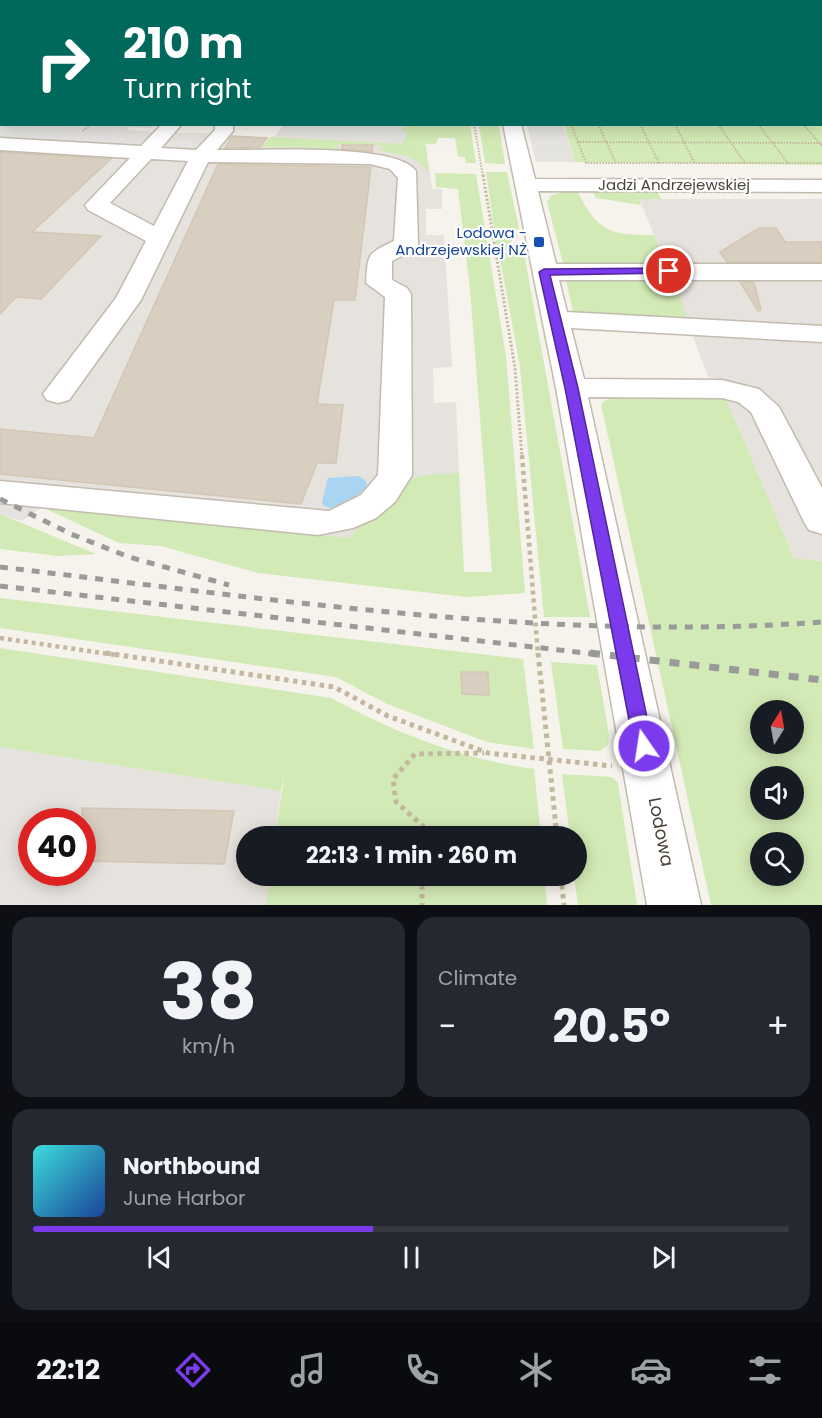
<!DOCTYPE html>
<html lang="en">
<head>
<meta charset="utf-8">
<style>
	:root { --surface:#171b24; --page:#242831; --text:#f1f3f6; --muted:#9ea1a6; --line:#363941; --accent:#7c3aed }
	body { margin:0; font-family:Poppins,sans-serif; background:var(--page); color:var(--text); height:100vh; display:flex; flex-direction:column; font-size:22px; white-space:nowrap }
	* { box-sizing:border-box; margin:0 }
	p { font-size:20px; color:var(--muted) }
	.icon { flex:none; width:33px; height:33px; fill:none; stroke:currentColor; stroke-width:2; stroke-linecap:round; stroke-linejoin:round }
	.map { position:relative; height:905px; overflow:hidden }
	.side { display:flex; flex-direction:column; gap:12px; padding:12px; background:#0d0f14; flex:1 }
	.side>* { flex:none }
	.guide { position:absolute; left:0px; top:0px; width:822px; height:126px; box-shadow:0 3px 15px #0003; background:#00695c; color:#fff; overflow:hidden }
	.needle { width:39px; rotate:11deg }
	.buttons { position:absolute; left:750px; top:700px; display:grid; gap:12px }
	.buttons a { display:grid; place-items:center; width:54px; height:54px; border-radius:50%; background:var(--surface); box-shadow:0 3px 15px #0003; font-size:30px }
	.speed { position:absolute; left:18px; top:808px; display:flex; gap:12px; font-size:30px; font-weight:700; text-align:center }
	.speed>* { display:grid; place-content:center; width:78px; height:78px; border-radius:50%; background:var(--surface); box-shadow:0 3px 15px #0003; line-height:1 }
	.speed .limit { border:9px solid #d22; background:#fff; color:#111 }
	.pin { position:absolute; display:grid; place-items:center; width:51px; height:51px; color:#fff; margin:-26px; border:3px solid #fff; border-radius:50%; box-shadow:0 2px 6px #0007 }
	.me { position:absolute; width:66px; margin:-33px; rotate:347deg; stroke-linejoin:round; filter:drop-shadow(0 0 4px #0008) }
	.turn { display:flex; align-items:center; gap:21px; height:126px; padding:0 24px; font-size:27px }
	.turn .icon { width:78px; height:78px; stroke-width:2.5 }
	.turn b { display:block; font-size:42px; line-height:51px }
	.big { font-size:45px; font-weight:700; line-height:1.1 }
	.side .card { flex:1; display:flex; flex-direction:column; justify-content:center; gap:9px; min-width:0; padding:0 21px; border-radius:18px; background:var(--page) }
	.side .dial { align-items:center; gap:0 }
	.dial b { font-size:78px; line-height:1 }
	.song { display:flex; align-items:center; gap:18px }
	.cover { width:72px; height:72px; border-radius:9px; background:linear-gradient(135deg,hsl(180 70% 55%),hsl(220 70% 35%)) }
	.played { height:6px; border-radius:3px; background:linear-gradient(90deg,var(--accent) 45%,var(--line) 45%) }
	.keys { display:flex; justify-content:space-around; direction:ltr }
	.heat { display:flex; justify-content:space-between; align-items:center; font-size:33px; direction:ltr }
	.side .tiles { flex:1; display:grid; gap:12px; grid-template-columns:1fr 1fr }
	.card:last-child { grid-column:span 2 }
	.trip { position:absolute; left:236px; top:826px; width:351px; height:60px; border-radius:30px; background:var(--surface); box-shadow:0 3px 15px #0003; font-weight:700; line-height:60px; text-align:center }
	.dock { display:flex; height:96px; justify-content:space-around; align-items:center; background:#090b0e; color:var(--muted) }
	.dock .icon { width:42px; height:42px }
	.dock .current { color:var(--accent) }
	.dock b { font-size:27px; color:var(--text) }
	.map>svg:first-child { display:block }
</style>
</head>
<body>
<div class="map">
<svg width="822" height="905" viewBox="0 0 822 905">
	<rect width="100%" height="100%" fill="#f6f3ec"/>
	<g fill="#e6e2dd" fill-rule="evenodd">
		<polygon points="0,123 180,133 230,133 233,142 262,144 275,136 407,143 406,157 428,160 432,189 442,189 442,209 426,209 426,235 444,235 452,367 433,368 434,403 456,402 462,550 42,507 22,521 0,514"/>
		<polygon points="639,199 822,199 822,561 794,558 717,378 708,377 669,271"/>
		<path d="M0,747L281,791L275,837H246V876H270L266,905H0ZM32,822H82V873H32Z"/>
	</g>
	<g fill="#d2eab5" fill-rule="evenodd">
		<polygon points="523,0 822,0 822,165 575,162 564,125 820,124 820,2"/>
		<path d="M404,125H470L476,163H466L465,157H458L455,138H438L436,144H422L426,145L429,173C417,156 400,154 380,151L382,147L378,145L339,144L338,152L322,148L262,147L270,137L402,144L407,132L401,131Z"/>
		<polygon points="479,125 499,125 505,164 485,163"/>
		<polygon points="486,172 507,172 519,229 516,230 517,239 511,239 512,244 522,245 523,249 497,249"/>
		<polygon points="435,173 476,174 506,356 525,593 466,597 258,573 161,546 119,543 42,507 349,538 407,480 425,475 459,473 464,572 492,572 470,289 458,189 436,187"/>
		<path d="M567,191L578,192C597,233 612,235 654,235L668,269L564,267L547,202L552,195Z"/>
		<polygon points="597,191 657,192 662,199 639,199 641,205 596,198 593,192"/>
		<polygon points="499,253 524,253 590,617 544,617 520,367"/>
		<polygon points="565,276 674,280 688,321 578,314 573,311"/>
		<path d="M609,398L726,399L794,558L822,561V905H711L601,404ZM760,711H794V744H760ZM760,777H794V810H760ZM760,843H794V876H760Z"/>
		<polygon points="0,514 96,554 58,556 0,549"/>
		<polygon points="0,598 523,659 534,749 487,742 387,704 336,677 0,628"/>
		<path d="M0,648L331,698C396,733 461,759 534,769L541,837H275L285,770L281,791L0,747Z"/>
		<polygon points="551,662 597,665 609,735 608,745 600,751 563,749"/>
		<polygon points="562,774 612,777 618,783 637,905 578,905 574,876 576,837 570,837"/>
		<polygon points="270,876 544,876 547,905 266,905"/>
	</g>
	<g fill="#e5e3e0">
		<polygon points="284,124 404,125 401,131 408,131 402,143 275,136"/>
		<polygon points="0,125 96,131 92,135 142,140 125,157 0,149"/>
		<polygon points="25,125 155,125 151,128 131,127 127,130"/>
		<polygon points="527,125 563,125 575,162 536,162"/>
	</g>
	<path fill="#a9d4f2" d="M358,476L364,479L367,484L365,489C352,499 341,513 324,506L322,502L328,478Z"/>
	<g fill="#d8cfc1" stroke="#d3c7b4" stroke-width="1.5">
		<polygon points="232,136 267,138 260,147 225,148"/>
		<polygon points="342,145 373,145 372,152 342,149"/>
		<polygon points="0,152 111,159 32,232 101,236 41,299 16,297 0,314"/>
		<polygon points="218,164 371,167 355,300 334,300 317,404 343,405 336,463 317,463 301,504 0,474 0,429 94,438"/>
		<polygon points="759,228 776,228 785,242 822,242 822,262 727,262 720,252"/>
		<polygon points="740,282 754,282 761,310 758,311"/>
		<polygon points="461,672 488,672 489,695 462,694"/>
		<polygon points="82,808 234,811 224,864 82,861"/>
	</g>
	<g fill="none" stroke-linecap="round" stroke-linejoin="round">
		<g stroke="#c2bbae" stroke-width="3">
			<g id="minor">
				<polygon points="278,0 290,0 291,2 277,2"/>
				<polygon points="478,0 490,0 491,2 477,2"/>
				<polygon points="2,76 2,87 0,87 0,77"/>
				<path d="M162,124H182L161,148L196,150L215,130V124H233V131L217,150C255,151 397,142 416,171L418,245L414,250L392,261V280L407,288L411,294L412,475L395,502L376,518L353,528L318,535L0,503V481L329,511L361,495L378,475L385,297L366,283C368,253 367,254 394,241L398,178L390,169L370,164L208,162L141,300L69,400L58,403L47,400L43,394L116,298L146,241L88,210L85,205L130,158L0,150V138L141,146ZM151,159L188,161L154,226L110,203Z"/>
				<polygon points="503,124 521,124 535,179 822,180 822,192 538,191 556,264 822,264 822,280 559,280 567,312 822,326 822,342 571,328 584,379 722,380 759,389 779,407 822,488 822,534 809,530 804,522 751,412 738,402 722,398 588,397 701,905 647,905 556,388"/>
			</g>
		</g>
		<g stroke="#c4b79f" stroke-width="1.5" stroke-dasharray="1.5 1.5" stroke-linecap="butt">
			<polyline points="688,0 690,2"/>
			<polyline points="749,0 751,2"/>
			<polyline points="816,0 818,2"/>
			<polyline points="184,2 192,1"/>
		</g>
		<g stroke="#c4b79f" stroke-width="2" stroke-dasharray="1.5 1.5" stroke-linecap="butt">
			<polyline points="474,124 483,176"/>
			<polyline points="571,124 578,142 822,143"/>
			<polyline points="598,124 616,163"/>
			<polyline points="640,124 659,163"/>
			<polyline points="675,124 695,164"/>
			<polyline points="718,124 745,163"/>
			<polyline points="758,124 788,163"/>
			<polyline points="803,124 822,146"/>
			<polyline points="83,131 91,124"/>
			<polyline points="578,142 586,163 822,163"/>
		</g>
		<g stroke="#c4b79f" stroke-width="3" stroke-dasharray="2 2" stroke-linecap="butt">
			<polyline points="483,175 515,368 522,457"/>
			<polyline points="495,250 518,251"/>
		</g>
		<g stroke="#c4b79f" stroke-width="4.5" stroke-dasharray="4 4" stroke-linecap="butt">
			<polyline points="522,455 538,655"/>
			<polyline points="0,638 116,655"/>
		</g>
		<g stroke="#c4b79f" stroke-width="5" stroke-dasharray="4.5 4.5" stroke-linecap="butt">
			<polyline points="106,653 334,687 388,716 488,753 612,766"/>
			<polyline points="538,653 557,837"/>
			<polyline points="423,837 423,826 396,802 393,779 415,754 484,753"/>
			<polyline points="422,876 422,905"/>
			<polyline points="561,876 564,905"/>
		</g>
		<use href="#minor" fill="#fff" fill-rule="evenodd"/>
		<g stroke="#9a9a9a" stroke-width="5" stroke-dasharray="8 8" stroke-linecap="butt">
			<polyline points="0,499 71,534 129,557 229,585"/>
			<path d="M0,567C272,599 548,642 822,622"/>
			<polyline points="0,586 603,655"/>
		</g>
		<polyline stroke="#9a9a9a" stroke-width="7" stroke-dasharray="10 10" stroke-linecap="butt" points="590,653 822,680"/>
	</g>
	<polygon fill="#7c3aed" stroke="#51269a" stroke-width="1.5" points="669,268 675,271 673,273 550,275 578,388 653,746 651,752 644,754 637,752 634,746 565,388 539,272 544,269"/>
	<rect fill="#1a4fb4" stroke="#fff" stroke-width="2" x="533" y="236" width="12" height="12" rx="3"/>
	<g text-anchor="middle" stroke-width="4.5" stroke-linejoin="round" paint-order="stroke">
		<g font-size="15" fill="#4b4439" stroke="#fff">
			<text x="674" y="190">Jadzi Andrzejewskiej</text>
		</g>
		<g font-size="15" fill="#164399" stroke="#fff" text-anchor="end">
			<text x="527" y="238">Lodowa -<tspan x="527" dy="17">Andrzejewskiej NŻ</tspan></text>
		</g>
		<g font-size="18" fill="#4b4439" stroke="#fff">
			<text transform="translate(661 832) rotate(79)" y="6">Lodowa</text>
		</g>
	</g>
</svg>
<div class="buttons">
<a><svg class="needle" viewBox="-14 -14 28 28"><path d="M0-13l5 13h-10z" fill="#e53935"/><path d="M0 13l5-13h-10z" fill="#9ea1a6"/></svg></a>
<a><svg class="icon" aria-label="sound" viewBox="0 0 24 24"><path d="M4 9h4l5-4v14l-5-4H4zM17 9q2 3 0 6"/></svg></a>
<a><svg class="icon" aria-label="search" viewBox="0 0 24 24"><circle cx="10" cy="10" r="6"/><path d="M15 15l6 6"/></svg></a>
</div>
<div class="speed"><div class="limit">40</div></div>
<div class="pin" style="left:669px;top:271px;background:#d93025"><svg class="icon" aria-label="arrive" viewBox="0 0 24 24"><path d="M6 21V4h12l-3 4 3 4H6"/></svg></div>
<svg class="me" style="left:644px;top:746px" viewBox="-20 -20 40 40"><circle r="17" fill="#7c3aed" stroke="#fff" stroke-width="3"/><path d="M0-11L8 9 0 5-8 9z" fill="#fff"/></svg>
<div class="trip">22:13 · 1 min · 260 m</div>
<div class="guide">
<div class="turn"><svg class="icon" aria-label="right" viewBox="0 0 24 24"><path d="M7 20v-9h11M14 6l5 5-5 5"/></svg><div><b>210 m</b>Turn right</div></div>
</div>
</div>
<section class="side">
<div class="tiles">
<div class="card dial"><b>38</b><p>km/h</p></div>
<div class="card"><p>Climate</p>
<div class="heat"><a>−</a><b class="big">20.5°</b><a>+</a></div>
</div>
<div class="card">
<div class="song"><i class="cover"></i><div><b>Northbound</b><p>June Harbor</p></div></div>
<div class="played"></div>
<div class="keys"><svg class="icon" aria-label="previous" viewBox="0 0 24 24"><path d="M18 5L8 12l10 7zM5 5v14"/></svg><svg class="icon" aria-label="pause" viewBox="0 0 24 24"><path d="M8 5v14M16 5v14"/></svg><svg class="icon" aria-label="next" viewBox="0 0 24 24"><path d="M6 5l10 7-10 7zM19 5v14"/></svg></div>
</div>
</div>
</section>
<nav class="dock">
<b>22:12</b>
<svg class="icon current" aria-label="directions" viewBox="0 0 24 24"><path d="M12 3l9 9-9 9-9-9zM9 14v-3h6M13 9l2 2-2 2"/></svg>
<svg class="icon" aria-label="music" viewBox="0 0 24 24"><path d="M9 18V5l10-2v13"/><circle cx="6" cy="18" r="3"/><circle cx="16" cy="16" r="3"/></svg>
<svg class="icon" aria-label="phone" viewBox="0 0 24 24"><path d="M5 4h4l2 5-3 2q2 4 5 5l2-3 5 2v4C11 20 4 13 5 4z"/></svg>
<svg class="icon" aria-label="climate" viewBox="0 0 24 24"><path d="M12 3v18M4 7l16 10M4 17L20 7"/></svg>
<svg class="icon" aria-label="car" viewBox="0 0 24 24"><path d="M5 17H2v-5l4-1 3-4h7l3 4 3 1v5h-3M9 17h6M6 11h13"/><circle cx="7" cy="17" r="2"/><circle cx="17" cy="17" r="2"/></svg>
<svg class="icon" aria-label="filters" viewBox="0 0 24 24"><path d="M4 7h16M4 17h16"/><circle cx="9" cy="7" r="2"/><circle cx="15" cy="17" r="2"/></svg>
</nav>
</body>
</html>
